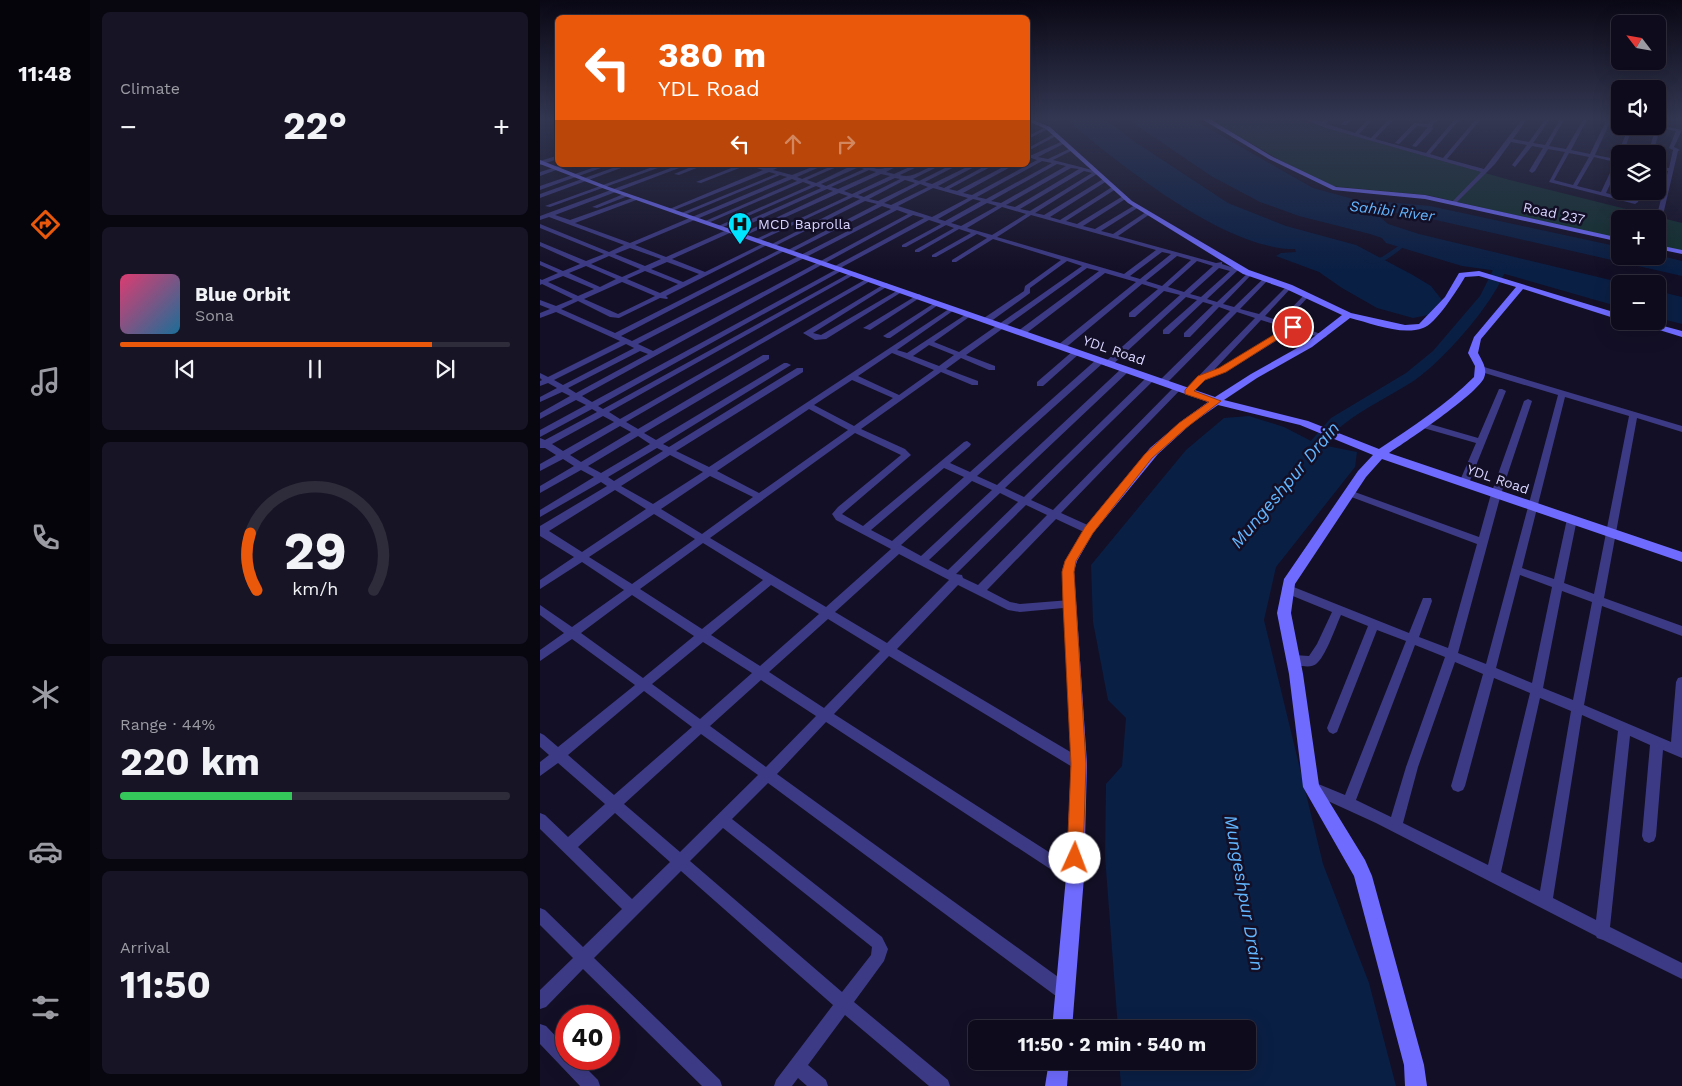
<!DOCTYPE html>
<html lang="en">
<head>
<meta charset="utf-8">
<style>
	:root { --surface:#0e0b1c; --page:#171425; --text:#f1f3f6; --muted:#9b9ba3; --line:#2e2b3b; --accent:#ea580c }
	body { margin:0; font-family:"Work Sans",sans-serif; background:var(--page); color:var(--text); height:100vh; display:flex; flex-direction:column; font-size:19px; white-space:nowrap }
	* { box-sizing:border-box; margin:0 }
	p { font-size:16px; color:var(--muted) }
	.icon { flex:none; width:28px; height:28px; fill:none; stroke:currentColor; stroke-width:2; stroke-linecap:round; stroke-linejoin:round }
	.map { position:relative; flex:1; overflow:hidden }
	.drawer { display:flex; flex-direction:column; gap:12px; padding:12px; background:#08060f; width:450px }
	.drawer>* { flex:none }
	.hud { position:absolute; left:15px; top:15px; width:475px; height:152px; border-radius:8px; box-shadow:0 5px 20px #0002,0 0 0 1px var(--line); background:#ea580c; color:#fff; overflow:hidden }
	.needle { width:32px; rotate:301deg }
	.tools { position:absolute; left:1071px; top:15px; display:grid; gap:10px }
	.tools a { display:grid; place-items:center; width:55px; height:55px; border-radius:8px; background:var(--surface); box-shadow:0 5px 20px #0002,0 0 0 1px var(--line); font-size:25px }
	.speed { position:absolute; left:15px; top:1005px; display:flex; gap:10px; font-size:25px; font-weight:700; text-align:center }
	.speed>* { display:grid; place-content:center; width:65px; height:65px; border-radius:50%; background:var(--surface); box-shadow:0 5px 20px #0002,0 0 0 1px var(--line); line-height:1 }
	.speed .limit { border:8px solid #d22; background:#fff; color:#111 }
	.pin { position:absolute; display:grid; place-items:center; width:42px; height:42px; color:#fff; margin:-21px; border:2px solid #fff; border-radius:50%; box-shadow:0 1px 5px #0007 }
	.me { position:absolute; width:55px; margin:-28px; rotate:2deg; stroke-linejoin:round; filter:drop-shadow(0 0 4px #0008) }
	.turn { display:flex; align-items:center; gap:18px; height:105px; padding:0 20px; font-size:22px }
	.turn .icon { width:65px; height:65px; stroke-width:2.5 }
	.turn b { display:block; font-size:35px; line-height:42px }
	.lanes { display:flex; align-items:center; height:48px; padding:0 20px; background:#0003; justify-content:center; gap:25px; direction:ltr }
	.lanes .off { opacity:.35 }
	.big { font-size:38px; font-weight:700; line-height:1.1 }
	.drawer .tile { flex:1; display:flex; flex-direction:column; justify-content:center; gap:8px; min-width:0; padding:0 18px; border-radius:8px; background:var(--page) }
	.drawer .dial { align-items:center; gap:0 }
	.dial svg { height:130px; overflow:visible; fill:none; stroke:var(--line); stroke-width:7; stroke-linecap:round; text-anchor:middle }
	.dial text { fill:var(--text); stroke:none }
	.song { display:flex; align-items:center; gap:15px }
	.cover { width:60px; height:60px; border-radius:8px; background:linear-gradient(135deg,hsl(340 70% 55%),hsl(200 70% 35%)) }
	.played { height:5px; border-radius:2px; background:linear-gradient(90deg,var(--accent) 80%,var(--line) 80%) }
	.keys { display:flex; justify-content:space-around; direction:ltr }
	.heat { display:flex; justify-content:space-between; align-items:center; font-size:28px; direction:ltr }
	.charge { height:8px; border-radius:4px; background:linear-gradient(90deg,#34c759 44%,var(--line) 0) }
	.trip { position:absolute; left:428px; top:1020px; width:288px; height:50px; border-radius:8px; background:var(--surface); box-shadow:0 5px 20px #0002,0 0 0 1px var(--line); font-weight:700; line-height:50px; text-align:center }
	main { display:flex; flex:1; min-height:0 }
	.tabs { display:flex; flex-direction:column; width:90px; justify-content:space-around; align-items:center; background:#06040b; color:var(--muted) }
	.tabs .icon { width:35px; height:35px }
	.tabs .on { color:var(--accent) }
	.tabs b { font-size:22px; color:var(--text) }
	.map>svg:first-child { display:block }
</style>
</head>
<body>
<main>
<nav class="tabs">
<b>11:48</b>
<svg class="icon on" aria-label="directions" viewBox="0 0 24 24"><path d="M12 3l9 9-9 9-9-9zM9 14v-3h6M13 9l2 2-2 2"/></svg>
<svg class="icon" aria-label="music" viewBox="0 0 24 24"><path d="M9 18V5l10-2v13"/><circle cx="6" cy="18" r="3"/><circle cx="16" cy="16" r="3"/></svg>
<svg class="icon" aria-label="phone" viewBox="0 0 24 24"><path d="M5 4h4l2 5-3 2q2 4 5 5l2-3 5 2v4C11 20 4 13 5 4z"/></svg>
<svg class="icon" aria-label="climate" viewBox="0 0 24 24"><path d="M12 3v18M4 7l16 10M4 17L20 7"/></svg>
<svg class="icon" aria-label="car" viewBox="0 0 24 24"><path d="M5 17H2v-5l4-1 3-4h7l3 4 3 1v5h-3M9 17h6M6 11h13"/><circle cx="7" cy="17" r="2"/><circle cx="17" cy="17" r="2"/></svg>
<svg class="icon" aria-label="filters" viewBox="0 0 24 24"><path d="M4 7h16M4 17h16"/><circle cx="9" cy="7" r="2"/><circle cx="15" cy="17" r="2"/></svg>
</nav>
<section class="drawer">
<div class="tile"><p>Climate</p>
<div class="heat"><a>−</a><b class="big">22°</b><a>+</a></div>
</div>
<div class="tile">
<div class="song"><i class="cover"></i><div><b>Blue Orbit</b><p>Sona</p></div></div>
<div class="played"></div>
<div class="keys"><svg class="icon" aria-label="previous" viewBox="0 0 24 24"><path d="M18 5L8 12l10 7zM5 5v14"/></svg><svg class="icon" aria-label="pause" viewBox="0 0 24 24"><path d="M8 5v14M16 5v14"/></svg><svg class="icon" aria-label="next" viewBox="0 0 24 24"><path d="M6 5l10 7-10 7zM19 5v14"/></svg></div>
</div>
<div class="tile dial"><svg viewBox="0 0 100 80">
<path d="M14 69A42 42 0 1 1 86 69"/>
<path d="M14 69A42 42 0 0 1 10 34" stroke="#ea580c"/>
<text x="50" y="56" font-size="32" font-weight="700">29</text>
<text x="50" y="72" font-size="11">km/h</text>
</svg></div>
<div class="tile"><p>Range · 44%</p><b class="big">220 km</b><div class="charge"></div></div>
<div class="tile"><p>Arrival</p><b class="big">11:50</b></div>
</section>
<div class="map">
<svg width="1142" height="1086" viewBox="0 0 1142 1086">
	<rect width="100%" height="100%" fill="#130f26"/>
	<polygon fill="#12302f" points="667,118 751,118 970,180 1142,223 1142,251 1118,247 1118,219 1080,219 1080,239 887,195 790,186 738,159"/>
	<g fill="#0a1f44">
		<path d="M525,118H563L595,142L688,203L746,226L816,245L871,274L891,286L902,300L888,315L873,318L837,308L802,288L779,272L736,256L741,253L756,252L755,249C685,250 576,162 525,118Z"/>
		<polygon points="586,118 650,118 773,188 813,199 890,206 1080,247 1080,256 1118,255 1142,261 1142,276 874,215 844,212 839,216 848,224 879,234 1087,284 1080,284 1080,307 951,270 922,266 846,243 842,238 830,234 759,216 720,202 671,176"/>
		<polygon points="1118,291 1142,297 1142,324 1118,318"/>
		<polygon points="709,416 744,427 777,444 817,452 815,467 736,567 724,620 783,864 829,983 856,1086 581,1086 579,1061 706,1061 706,1029 578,1029 565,856 566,784 582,766 586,718 568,700 553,622 551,565 646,450 684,418"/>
	</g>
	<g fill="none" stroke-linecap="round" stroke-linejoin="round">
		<path fill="#0a1f44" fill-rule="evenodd" d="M860,245L862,246V248C852,256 837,269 824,261L842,257Z"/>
		<path fill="#0a1f44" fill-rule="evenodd" d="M943,257L965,263L967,266C957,300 904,360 875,380C852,395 826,407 804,424C790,434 778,453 767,467L761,469L755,467L753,463L755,459L791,418L866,373L893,351L940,296L954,268L939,264L937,261Z"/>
		<g fill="#3d3a85" fill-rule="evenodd">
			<path d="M761,118H769L782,122L785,118H790L786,124L815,133L829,118H834L819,134L831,138L850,118H855L835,139L886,153L916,118H921L890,154L903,158L937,118H942L907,159L944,169L983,118H988L973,139L989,142L1006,118H1011L993,143L1005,145L1021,118H1025L1009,146L1026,149L1044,118H1048L1031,150L1050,154L1067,119L1065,118L1080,120V122L1071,120L1055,155L1076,159L1089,126H1093L1083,154H1080V163L1066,193L1093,200L1096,191H1102L1098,202L1095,204L1009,182L1025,152L1008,149L995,171L992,173L989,171L1003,148L992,146L975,167L972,165L987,145L971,142L955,164L914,205L912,204V202L941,172L786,128ZM1029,153L1049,157L1033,185L1014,180ZM1054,157L1075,162L1061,192L1037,186Z"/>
			<polygon points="808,118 813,118 806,125 802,125 802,123"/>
			<polygon points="894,118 899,118 892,125 893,129 876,147 872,146 888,127 877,126 859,144 855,143 874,123 888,124"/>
			<polygon points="1118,125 1142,130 1134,147 1140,150 1138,151 1123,215 1120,217 1117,215 1128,171 1118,169 1118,167 1129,168 1133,150 1129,148 1136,131 1120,128 1113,154 1108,154 1116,127 1113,126"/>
			<polygon points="506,127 510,128 488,139 488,136"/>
			<polygon points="514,134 518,135 488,151 488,148"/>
			<path d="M523,141L525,143L498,157L508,159L531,148L533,150L513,160L560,172L495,213L504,215L563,179H567V181L510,217L520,220L572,187H576V189L526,221L537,224L583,196H587V198L543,226L555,229L595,205H599V207L561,231L573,234L606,212H610V214L578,236L676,263L682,262V264L694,268L699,267L700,268L697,271L667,299L677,302L710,271L712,272V274L683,304L694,307L724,278H728V280L700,309L719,314L747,286H751V288L725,316L739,321L765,294H769V296L745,322L787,336L783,338L754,330L686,372L665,379L651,394H645V390L715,318L697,312L625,385H619V381L690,311L679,307L650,337H644V333L673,305L663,302L629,334H623V330L657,300L646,297L571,366H565V362L640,295L624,291L595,317H589V313L618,289L602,284L524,349H518V345L596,282L565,273L484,335H478V331L559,271L547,268L426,355L455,366V370H449L421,358L406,369L438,381V385H432L401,372L321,429L365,449L371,455L302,514L323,526L424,442L427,441L431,444L430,446L410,463L430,472L557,359H563V363L437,476L457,485L582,368H588V372L465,488L484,497L607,377H613V381L491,500L513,510L635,386H638L642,388L521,513L552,527L554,530L552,533H546L516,519L447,590L470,602L480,604L530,600L534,601L535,604L534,607L480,612L468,610L418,585L357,649L544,760L545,764L544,768L539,770L534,768L349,656L294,714L540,872L542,877L540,882L535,884L530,882L286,722L237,774L532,987L534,993L532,999L526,1001L520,999L228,783L192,819L342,937L348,949L344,961L314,1002L408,1080L410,1086H389L305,1015L268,1065L286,1080L288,1086H267L258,1078L252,1086H234L236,1080L293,1005L141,871L54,958L180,1080L182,1086H162L43,969L6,1007L0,1009V990L33,958L0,925V908L5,910L43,947L82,909L0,829V813L5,815L28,837L65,804L18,763L0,776V762L9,755L0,747V733L4,735L18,747L95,685L32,639L0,661V650L24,633L0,615V605L32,627L84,590L42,562L0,589V580L34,557L0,536V526L67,486L61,482L0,517V510L54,477L41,470L0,493V486L34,466L23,459L0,471V464L16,455L5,448H0V438L5,440L57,412L52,409L0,437V430L46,405L36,400L0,419V413L30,396L22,392L0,402V397L17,388L8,383L0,386V381L2,380L0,378V373L8,377L80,341L16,312L0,318V313L10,309L0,305V300L16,306L33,299L2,284L0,285V279L2,280L18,273L0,265V261L23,271L40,264L0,246V242L46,261L64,254L0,228V224L69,252L84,245L9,217L0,220V216L139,165H147L15,215L30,220L95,197H99V199L35,223L90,243L247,177L240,175L144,215L139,214L236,174L229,172L132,211L127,210L223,170L208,165C215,165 220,167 226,168C232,168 238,165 244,165L233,170L252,175L277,165H284L257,177L262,179L294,165H301L267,180L276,183L313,165L328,167L332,165L335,167L334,168C343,171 349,165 359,165L346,172L354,174L374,165H381L360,175C375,180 385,165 401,165L373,179L379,181L411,165H418L385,182L392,184L431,165H438L398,186L404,188L447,165H454L409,189L417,191L467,165H474L423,193L432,195L497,160L488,157V155H492ZM502,161L512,163L446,199L437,197ZM517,164L526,166L461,203L451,201ZM319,167L324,169L286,186L281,184ZM531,168L539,169L475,207L466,205ZM329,170L336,172L298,189L291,187ZM544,171L552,173L490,211L480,209ZM341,174L350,176L312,194L304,191ZM355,178L360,179L324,197L318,195ZM252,179L257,181L163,222L168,223L263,182L271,185L176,227L181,228L276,186L281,188L126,257L95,245ZM365,180L375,183L338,201L329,199ZM380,184L388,187L351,205L344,203ZM393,188L428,198L392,217L358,206ZM287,189L293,191L199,235L204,236L299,193L308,196L214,240L219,241L313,197L320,199L230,245L235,246L325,201L337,204L248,250L247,251L250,253L342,206L351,209L92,341L81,336L248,249L243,248L75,333L21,309L38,301L70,317L79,318L120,298L127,299L128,298L126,296L231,243L226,242L165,272L132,259ZM433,199L441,201L405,221L398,219ZM447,203L457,206L421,226L411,223ZM462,207L486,214L452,235L427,228ZM357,210L368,214L113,351L98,344ZM373,215L384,218L295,266L294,267L297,269L52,402L42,396ZM491,215L616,250L584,274L457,237ZM389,220L401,224L362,245V247H366L406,225L414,228L375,250V252H379L419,229L431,233L392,255V257H396L437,234L447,238L412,260V262H416L453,239L521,260L485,286L484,291L444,318V322H450L490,293V288L527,261L542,266L419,352L394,342L432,315V313H428L367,353L357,350L417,308L412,307L169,467L136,451L263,372V368H257L129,447L123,444L251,365L247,363H244L116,440L104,433L229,359V355H223L98,429L86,422L332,280V278H328L80,419L69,412L317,273L312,272L63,409L58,406L303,270L304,269L302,267ZM90,248L121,259L105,266L75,254ZM622,252L631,254L600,279L590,276ZM69,256L100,269L82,277L51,264ZM637,256L651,260L622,286L606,281ZM657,261L673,266L644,292L628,287ZM127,262L159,274L143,282L111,269ZM46,266L76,279L60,287L29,273ZM679,268L690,271L661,297L650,294ZM105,271L138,284L120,293L87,279ZM23,276L54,289L38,296L8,282ZM82,282L115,296L78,314L44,299ZM721,320L747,328L680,368L672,372ZM86,344L94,348L23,385L14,380ZM389,345L414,355L399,366L373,356ZM100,351L108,354L36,393L28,388ZM352,353L394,370L359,395L318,376ZM312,380L353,398L314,426L274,405ZM269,409L308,430L219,493L177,471ZM63,416L74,422L23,451L12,444ZM80,426L91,432L41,462L30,455ZM315,433L361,455L298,507L292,514L296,520L351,549L286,607L170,538ZM98,436L110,444L61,473L48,466ZM117,448L123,451L74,481L68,477ZM130,455L163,472L113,504L81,486ZM404,468L424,477L352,541L331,530ZM170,476L213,497L162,534L121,509ZM432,481L452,490L381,556L361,545ZM75,490L106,509L42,552L9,531ZM460,493L478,502L408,570L389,560ZM486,505L507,515L438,585L423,578L422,575L416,574ZM114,514L155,539L92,584L49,557ZM163,543L223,580L162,629L100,589ZM359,554L409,580L347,643L295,612ZM231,585L279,614L220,666L171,635ZM92,595L154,636L103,678L41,633ZM288,619L340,651L284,708L229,672ZM163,642L212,673L160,719L112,684ZM221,680L276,716L226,767L170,726ZM104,691L152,727L74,795L28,755ZM161,734L218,775L140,852L84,804ZM75,813L130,862L92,899L38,847ZM183,828L332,947L331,955L302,992L150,861Z"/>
			<polygon points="16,156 18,156 18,159 0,165 0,161"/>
			<polygon points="22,165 30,165 0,176 0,172"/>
			<polygon points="61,165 69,165 0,190 0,186"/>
			<polygon points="81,165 89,165 0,198 0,194"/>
			<polygon points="118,165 126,165 10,207 5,206"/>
			<polygon points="156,165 164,165 139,175 134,174"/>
			<polygon points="199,165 207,165 161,183 156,182"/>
			<polygon points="86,193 89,195 88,196 57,208 52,207"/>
			<polygon points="346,283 348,284 348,286 273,333 281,335 360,289 365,290 286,339 275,340 263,333"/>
			<polygon points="379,294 381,295 381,297 330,330 323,328"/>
			<polygon points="396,302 401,303 350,338 347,338 343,336"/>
			<polygon points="533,351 536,351 540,353 503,386 497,386 497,382"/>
			<path d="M938,367H944L1142,426V432L1097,418L1064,598L1142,626V636L1062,606L1044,705L1131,742L1136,682L1138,678L1142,677V758L1123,750L1116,836L1114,841L1109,843L1104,841L1102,836L1110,745L1090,736L1070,927L1142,963V979L1063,940L1057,938L1056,936L836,823L766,791L764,787L766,783L771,781L805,795L866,641L837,630L797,732L793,734L789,732L787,728L828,626L801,615C796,626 785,658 776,664C771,669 755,665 749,663L747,660L749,657L753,655L769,656L777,644L792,612L743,592L742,589L743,586H751L869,633L883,598H891L892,601L879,637L908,648L937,544L806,495L804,493L809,490L812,491L939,537L951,494L984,401L988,399L992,401L961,494L918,653L946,664L1018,395L938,371ZM1025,397L1089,416L1054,594L1024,583L1037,519L1035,517H1029L1027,519L1014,579L982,568ZM980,575L1012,587L992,683L956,668ZM1022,591L1052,602L1033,700L1003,688ZM875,645L905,657L866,767L851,817L816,800ZM915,662L943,674L911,786L913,790L918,792L923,790L925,786L954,678L990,693L948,865L863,823L878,767ZM1000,698L1031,711L1000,891L961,872ZM1042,715L1078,731L1056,920L1013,898Z"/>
			<polygon points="959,389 962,389 966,391 929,483 924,486 921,485 919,483 936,443 880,427 879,425 883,422 938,438"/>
			<polygon points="0,1024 6,1026 26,1047 26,1059 37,1059 58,1080 60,1086 40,1086 0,1044"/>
		</g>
		<g fill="#6f6bff" fill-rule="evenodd">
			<path d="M488,118L510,127L592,201L709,270L752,285L811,313L865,325L879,324L905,297L919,273L939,271L1080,314V320L983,289L941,339L938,353C942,361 948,369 944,378C936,395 867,441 849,453L1142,552V562L842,459L826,477L755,584L751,613L763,674L779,785L825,860L832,876L884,1065L887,1086H865L864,1065L814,876L763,787L749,674L737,613L744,579L818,471L833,455L760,425L678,405L651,424L618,454L553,533L537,561L534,571L547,764L544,877L532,1029H512L526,877L531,764L522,571L525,561L545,527L610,448L643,420L668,402L65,189L0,164V160L69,187L675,397L711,374L766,343L802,315L746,289L703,274L588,203L506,129L488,121ZM939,276L976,287L934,337L928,353L935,366L934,377C906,405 872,427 839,449L768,421L684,400L717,378L772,347L810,318C831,323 861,336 883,328C895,325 918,289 925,277Z"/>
			<polygon points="660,118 668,118 733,157 796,187 885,195 1080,238 1080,242 885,199 793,190 729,159"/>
			<polygon points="1118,245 1142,250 1142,254 1118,249"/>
			<polygon points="1090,321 1105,321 1142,331 1142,337"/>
			<polygon points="509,1061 529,1061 527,1086 505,1086"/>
		</g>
	</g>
	<linearGradient id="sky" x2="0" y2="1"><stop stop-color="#0a0815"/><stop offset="0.44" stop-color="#333752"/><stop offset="1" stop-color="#333752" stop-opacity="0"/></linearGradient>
	<rect width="1142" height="270" fill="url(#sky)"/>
	<polygon fill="#ea580c" stroke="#983908" points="750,325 757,327 686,372 665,380 654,391 681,401 646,428 612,458 553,533 536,561 534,572 546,764 543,858 541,864 535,866 530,864 527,858 531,764 523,604 522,572 525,561 545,527 605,454 639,423 669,402 645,394 645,390 658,376 679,368"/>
	<defs>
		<g id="hospital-pin" transform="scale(1.25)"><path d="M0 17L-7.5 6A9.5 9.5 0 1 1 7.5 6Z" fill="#00e5ff" stroke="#130f26"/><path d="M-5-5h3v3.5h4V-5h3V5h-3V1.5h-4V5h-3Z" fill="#111"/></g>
	</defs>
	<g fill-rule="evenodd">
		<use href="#hospital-pin" x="200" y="224"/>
	</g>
	<g text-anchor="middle" stroke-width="5" stroke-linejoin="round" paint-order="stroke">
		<g font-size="14" fill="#d9d4ff" stroke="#130f26">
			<text transform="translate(1014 213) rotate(12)" y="5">Road 237</text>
			<text transform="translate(574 350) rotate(19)" y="5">YDL Road</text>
			<text transform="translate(958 479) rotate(19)" y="5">YDL Road</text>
		</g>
		<g font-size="14" fill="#d9d4ff" stroke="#130f26" text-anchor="start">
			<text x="218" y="229">MCD Baprolla</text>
		</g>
		<g font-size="15" font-style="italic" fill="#62b6ff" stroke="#130f26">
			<text transform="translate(852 211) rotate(7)" y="5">Sahibi River</text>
		</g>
		<g font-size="18" font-style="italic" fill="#62b6ff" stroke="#130f26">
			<text transform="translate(745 485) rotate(-50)" y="6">Mungeshpur Drain</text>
			<text transform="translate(704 893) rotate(80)" y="6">Mungeshpur Drain</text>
		</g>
	</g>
</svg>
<div class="tools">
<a><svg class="needle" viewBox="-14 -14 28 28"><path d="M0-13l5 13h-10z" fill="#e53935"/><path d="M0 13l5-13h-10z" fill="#9b9ba3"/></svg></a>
<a><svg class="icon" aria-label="sound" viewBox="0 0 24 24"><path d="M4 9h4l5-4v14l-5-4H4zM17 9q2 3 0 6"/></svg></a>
<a><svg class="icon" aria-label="layers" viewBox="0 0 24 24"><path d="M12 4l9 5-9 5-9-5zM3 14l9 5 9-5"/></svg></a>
<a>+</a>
<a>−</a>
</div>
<div class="speed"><div class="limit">40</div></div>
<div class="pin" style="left:753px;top:327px;background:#d93025"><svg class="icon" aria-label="arrive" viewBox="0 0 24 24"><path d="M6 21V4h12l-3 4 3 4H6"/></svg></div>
<svg class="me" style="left:535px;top:858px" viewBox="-20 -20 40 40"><circle r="19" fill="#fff"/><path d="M0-13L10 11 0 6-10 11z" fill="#ea580c"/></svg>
<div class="trip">11:50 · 2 min · 540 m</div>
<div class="hud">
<div class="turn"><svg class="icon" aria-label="left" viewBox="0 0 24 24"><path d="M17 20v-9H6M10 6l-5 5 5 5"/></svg><div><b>380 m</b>YDL Road</div></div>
<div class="lanes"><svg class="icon" aria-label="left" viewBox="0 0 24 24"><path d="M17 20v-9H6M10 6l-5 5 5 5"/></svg><svg class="icon off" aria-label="ahead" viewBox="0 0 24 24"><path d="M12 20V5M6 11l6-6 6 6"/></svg><svg class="icon off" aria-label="right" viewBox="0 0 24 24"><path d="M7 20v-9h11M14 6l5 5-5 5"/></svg></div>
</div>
</div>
</main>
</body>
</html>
